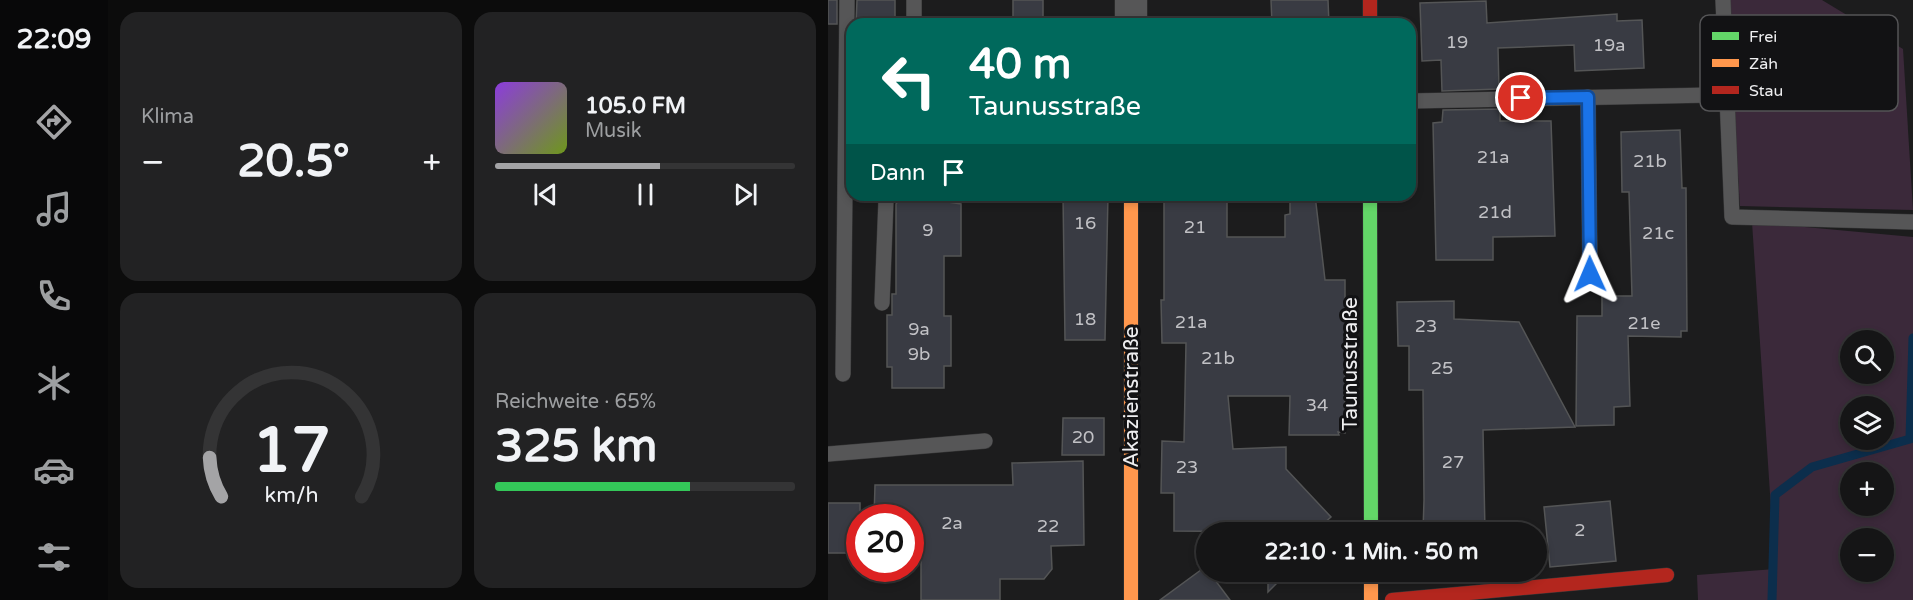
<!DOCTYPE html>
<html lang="de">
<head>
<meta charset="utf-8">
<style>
	:root { --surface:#151516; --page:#222223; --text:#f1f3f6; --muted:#9d9fa1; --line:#343435; --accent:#a4a4a6 }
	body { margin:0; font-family:"Varela Round",sans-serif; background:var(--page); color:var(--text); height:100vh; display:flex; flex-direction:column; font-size:22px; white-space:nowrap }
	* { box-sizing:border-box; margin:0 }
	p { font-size:20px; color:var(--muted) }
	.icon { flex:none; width:33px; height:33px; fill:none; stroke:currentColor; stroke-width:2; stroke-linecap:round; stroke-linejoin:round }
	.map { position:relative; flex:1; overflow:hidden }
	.side { display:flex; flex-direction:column; gap:12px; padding:12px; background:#0c0c0c; width:720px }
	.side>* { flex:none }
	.top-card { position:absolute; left:18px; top:18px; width:570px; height:183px; border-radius:18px; box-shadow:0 3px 9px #0003,0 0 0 2px var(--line); background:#00695c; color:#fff; overflow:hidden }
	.controls { position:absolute; left:1012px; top:330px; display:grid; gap:12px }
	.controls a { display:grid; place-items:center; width:54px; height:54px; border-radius:50%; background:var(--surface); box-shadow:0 3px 9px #0003,0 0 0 2px var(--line); font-size:30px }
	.speed { position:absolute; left:18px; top:504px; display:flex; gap:12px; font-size:30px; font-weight:700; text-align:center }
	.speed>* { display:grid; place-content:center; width:78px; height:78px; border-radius:50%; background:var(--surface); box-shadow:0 3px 9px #0003,0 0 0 2px var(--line); line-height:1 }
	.speed .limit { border:9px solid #d22; background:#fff; color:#111 }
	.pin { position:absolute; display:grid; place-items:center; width:51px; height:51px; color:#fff; margin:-26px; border:3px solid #fff; border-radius:50%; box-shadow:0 2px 6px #0007 }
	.me { position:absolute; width:66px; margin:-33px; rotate:359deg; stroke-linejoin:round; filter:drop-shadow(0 0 4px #0008) }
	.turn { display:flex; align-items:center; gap:21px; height:126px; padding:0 24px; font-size:27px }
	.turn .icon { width:78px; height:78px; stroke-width:2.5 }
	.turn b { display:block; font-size:42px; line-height:51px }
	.then { display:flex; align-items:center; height:57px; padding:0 24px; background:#0003; gap:12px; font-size:22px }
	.big { font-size:45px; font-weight:700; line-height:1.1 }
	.side .card { flex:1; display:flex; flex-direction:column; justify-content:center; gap:9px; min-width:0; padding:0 21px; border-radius:18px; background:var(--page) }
	.side .dial { align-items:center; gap:0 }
	.dial svg { height:156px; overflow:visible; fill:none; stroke:var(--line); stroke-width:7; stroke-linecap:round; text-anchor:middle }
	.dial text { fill:var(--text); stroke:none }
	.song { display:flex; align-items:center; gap:18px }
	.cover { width:72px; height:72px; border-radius:9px; background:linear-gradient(135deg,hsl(270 70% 55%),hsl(80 70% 35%)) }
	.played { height:6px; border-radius:3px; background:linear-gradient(90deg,var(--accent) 55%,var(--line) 55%) }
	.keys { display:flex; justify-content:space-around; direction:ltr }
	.heat { display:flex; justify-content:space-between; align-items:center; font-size:33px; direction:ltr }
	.charge { height:9px; border-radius:4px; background:linear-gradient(90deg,#34c759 65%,var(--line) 0) }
	.side .tiles { flex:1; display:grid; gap:12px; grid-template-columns:repeat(2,1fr) }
	.trip { position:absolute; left:368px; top:522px; width:351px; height:60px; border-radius:30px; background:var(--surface); box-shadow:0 3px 9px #0003,0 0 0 2px var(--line); font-weight:700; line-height:60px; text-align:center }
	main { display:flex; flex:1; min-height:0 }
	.tab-bar { display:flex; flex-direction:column; width:108px; justify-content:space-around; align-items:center; background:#080809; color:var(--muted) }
	.tab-bar .icon { width:42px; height:42px }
	.tab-bar .selected { color:var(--accent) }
	.tab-bar b { font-size:27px; color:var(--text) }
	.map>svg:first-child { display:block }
</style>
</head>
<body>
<main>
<nav class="tab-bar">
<b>22:09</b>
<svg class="icon selected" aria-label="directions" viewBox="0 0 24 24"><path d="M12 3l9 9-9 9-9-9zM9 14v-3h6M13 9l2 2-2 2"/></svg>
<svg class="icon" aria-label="music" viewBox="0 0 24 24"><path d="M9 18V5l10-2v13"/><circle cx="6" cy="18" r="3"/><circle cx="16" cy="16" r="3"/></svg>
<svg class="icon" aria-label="phone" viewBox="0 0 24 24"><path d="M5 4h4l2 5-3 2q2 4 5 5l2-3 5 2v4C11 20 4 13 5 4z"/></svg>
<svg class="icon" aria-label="climate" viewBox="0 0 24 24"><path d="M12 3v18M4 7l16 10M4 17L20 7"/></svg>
<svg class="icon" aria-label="car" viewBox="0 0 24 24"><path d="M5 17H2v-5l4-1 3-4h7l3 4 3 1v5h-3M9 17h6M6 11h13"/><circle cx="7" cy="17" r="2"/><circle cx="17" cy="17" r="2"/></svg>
<svg class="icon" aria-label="filters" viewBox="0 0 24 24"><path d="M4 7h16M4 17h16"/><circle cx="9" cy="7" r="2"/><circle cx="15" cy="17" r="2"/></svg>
</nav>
<section class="side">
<div class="tiles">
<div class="card"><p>Klima</p>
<div class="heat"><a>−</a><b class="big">20.5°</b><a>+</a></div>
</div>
<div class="card">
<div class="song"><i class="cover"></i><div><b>105.0 FM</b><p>Musik</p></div></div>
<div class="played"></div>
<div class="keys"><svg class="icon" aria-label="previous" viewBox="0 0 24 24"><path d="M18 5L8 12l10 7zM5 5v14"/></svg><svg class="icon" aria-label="pause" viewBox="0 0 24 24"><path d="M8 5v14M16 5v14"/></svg><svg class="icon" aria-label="next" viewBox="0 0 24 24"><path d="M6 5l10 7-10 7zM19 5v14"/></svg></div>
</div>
<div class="card dial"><svg viewBox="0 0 100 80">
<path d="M14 69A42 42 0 1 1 86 69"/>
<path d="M14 69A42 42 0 0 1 8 49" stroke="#a4a4a6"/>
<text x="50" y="56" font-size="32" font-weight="700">17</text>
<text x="50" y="72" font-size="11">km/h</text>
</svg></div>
<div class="card"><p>Reichweite · 65%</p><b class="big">325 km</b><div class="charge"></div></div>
</div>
</section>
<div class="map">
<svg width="1085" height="600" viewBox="0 0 1085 600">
	<rect width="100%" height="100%" fill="#1c1c1d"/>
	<g fill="#3b293a" fill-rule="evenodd">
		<polygon points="899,0 994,0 1075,49 1085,210 912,206"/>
		<path d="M924,222L1085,237V600H870L869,575L947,569ZM1023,340H1056V374H1023ZM1023,406H1056V440H1023ZM1023,472H1056V506H1023ZM1023,538H1056V572H1023Z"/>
	</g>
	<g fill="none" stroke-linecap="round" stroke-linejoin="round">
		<polyline stroke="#0c2e4c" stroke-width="9" points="944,600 947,495 984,467 1082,439 1085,338"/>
	</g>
	<g fill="#393b43" stroke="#545556" stroke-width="1.5">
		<rect x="0" y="0" width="9" height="24"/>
		<polygon points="29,0 67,0 67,24 28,24"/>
		<rect x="185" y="0" width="30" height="24"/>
		<polygon points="443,0 500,0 501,24 444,24"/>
		<polygon points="658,1 659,23 789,14 789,21 814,20 816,68 747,71 746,45 670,48 671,89 614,91 613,60 594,61 592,3"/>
		<polygon points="672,109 672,121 723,121 727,236 665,237 665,260 608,260 605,123 614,122 615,110"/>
		<polygon points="852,130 854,188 858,188 859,331 853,331 853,337 800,336 802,406 786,407 786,425 748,426 749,316 774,316 774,296 804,296 801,192 794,192 793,132"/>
		<polygon points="235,195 280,195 277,340 237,340"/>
		<polygon points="341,195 399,196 399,237 457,237 457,215 462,214 462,195 487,195 497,280 517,280 517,433 510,432 511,435 461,435 462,396 400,396 405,449 458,447 458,469 503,517 486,532 346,531 346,493 333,493 334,441 356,442 358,343 334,343 333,300 336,300 336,197"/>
		<polygon points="107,200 133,204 133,256 116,256 116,316 123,316 123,366 116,366 116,388 64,388 64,367 59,367 59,315 64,315 64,294 68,294 68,204 70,201"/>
		<polygon points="626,301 626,319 691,322 747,427 655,430 657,532 570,532 595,531 596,500 595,390 581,390 581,346 570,346 569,302"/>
		<polygon points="235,418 276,418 276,455 234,455"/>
		<polygon points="255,461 256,545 223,546 224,569 216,579 172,579 172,600 93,600 93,554 82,554 82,518 46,518 47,485 185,485 184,463"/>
		<polygon points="782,501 788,561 722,567 716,507"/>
		<rect x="0" y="503" width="32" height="50"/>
		<polygon points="377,567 378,572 381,572 402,600 332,600"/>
		<polygon points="440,572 460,572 440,592"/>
		<polygon points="570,572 657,572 570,581"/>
	</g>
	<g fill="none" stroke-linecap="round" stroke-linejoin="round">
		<g stroke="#383839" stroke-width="16">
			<g id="lane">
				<polyline points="895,0 904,217 1085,222"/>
				<polyline points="86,24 86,0"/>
				<polyline points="760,97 762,274"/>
				<polyline points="582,101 884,95"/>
				<polyline points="54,303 58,200 62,195"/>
				<polyline points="15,374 19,0"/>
				<polyline points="0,454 157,441"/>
			</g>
		</g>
		<g stroke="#383839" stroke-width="33">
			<polyline id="street" points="303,24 303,0"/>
		</g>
		<g stroke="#383839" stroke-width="15">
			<polyline id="fast" points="542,195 543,532"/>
		</g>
		<g stroke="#383839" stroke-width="15">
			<g id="slow">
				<polyline points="303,195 303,600"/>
				<polyline points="543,572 543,600"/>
			</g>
		</g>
		<g stroke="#383839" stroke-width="15">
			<g id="jam">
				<polyline points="542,0 542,24"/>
				<polyline points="564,600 839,575"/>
			</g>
		</g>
		<use href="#lane" stroke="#565657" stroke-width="15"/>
		<use href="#street" stroke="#565657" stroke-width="32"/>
		<use href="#fast" stroke="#63d668" stroke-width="14"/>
		<use href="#slow" stroke="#ff974d" stroke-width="14"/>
		<use href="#jam" stroke="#b3261e" stroke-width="14"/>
	</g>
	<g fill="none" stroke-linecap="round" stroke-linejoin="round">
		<g stroke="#114b97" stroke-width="15">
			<polyline id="route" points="693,98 760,97 762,274"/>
		</g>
		<use href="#route" stroke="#1a73e8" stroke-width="10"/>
	</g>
	<g text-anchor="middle" stroke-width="6" stroke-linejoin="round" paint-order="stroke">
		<g font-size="18" fill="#c1c1c5">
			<text x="629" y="48">19</text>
			<text x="781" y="51">19a</text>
			<text x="665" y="163">21a</text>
			<text x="822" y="167">21b</text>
			<text x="667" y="218">21d</text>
			<text x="257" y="229">16</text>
			<text x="367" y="233">21</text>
			<text x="100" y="236">9</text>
			<text x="830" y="239">21c</text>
			<text x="257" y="325">18</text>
			<text x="363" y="328">21a</text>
			<text x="816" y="329">21e</text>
			<text x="598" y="332">23</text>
			<text x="91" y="335">9a</text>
			<text x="91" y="360">9b</text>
			<text x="390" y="364">21b</text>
			<text x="614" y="374">25</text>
			<text x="489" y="411">34</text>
			<text x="255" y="443">20</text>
			<text x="625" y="468">27</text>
			<text x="359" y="473">23</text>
			<text x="124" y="529">2a</text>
			<text x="220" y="532">22</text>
			<text x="752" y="536">2</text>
		</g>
		<g font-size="21" fill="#eeeef0" stroke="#121214">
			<text transform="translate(522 364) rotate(-90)" y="7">Taunusstraße</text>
			<text transform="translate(303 397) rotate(-90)" y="7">Akazienstraße</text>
		</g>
	</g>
	<rect x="872" y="15" width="198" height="96" rx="9" fill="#121214" stroke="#545456" stroke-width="1.5"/>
	<rect x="884" y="32" width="27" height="8" fill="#63d668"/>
	<rect x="884" y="59" width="27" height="8" fill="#ff974d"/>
	<rect x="884" y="86" width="27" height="8" fill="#b3261e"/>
	<g font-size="16" fill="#eeeef0">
		<text x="921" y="42">Frei</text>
		<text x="921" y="69">Zäh</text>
		<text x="921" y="96">Stau</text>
	</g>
</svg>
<div class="controls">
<a><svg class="icon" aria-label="search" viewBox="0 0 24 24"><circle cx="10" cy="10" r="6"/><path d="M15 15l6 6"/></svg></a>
<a><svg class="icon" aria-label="layers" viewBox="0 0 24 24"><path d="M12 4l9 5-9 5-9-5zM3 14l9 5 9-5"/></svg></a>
<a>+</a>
<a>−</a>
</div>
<div class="speed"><div class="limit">20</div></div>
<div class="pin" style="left:693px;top:98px;background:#d93025"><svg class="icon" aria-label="arrive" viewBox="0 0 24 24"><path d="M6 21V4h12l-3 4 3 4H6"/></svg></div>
<svg class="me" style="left:762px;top:274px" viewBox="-20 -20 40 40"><path d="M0-17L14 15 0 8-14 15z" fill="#1a73e8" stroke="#fff" stroke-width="4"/></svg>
<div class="trip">22:10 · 1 Min. · 50 m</div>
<div class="top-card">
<div class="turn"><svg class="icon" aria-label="left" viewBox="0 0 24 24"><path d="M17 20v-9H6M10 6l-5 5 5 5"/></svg><div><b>40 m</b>Taunusstraße</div></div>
<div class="then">Dann<svg class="icon" aria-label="arrive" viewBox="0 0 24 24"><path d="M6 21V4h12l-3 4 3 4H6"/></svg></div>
</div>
</div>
</main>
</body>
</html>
